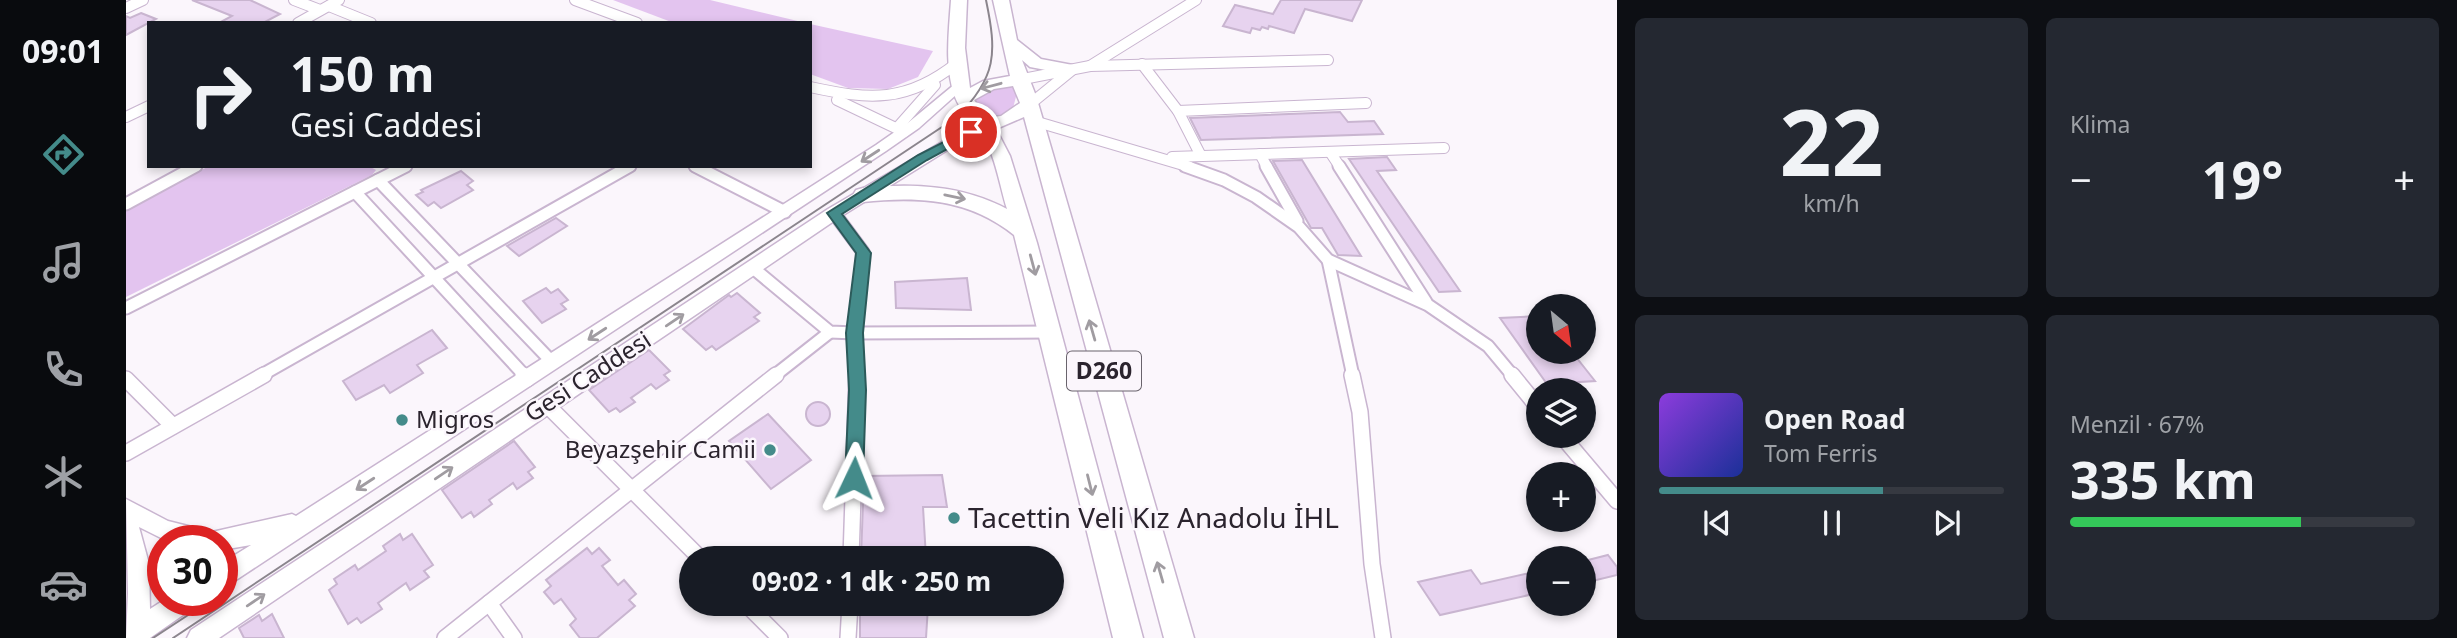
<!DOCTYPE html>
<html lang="tr">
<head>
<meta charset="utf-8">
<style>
	:root { --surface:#171b24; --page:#242831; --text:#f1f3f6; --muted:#9ea1a6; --line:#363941; --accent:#448b8a }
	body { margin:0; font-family:"Noto Sans",sans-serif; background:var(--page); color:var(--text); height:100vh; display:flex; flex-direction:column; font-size:26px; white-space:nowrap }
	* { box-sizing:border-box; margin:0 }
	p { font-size:23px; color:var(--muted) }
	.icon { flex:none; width:38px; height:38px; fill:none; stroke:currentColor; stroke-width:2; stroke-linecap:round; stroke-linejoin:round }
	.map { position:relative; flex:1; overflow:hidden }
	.drawer { display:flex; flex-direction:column; gap:18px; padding:18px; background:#0d0f14; width:840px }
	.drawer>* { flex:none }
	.guide { position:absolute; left:21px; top:21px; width:665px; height:147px; border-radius:0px; box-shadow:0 4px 10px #0003; background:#171b24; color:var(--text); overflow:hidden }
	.needle { width:46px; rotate:151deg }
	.tools { position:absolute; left:1400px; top:294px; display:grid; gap:14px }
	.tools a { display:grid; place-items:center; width:70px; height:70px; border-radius:50%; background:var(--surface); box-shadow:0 4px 10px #0003; font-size:35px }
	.speed { position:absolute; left:21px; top:525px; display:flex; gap:14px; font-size:35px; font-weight:700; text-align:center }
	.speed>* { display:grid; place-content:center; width:91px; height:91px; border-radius:50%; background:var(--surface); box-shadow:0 4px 10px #0003; line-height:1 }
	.speed .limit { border:10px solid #d22; background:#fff; color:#111 }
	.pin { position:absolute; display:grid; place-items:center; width:60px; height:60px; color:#fff; margin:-30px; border:4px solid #fff; border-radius:50%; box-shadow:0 2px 7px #0007 }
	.me { position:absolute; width:77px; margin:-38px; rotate:2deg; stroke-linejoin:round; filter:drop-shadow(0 0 5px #0008) }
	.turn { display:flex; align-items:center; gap:24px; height:147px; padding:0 28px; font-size:32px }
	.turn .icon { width:91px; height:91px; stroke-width:2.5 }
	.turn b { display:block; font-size:49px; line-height:60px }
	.big { font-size:52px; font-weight:700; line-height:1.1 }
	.drawer .widget { flex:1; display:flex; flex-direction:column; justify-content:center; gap:10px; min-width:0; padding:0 24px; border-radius:10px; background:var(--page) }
	.drawer .dial { align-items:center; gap:0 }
	.dial b { font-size:91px; line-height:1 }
	.song { display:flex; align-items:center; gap:21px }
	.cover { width:84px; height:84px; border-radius:10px; background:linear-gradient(135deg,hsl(270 70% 55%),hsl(230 70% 35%)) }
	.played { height:7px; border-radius:4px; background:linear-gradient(90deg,var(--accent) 65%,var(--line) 65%) }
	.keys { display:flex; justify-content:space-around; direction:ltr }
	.heat { display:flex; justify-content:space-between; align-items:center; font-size:38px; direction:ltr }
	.charge { height:10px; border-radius:5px; background:linear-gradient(90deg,#34c759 67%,var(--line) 0) }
	.drawer .tiles { flex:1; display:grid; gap:18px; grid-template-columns:repeat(2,1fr) }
	.trip { position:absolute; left:553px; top:546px; width:385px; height:70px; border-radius:35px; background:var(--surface); box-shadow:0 4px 10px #0003; font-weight:700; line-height:70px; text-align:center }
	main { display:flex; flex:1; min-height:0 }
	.dock { display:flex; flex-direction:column; width:126px; justify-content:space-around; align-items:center; background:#090b0e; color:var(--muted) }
	.dock .icon { width:49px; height:49px }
	.dock .selected { color:var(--accent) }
	.dock b { font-size:32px; color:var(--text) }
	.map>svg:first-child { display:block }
</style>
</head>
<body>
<main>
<nav class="dock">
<b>09:01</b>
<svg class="icon selected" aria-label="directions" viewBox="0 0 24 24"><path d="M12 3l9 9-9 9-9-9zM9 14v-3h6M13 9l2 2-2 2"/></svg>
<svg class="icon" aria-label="music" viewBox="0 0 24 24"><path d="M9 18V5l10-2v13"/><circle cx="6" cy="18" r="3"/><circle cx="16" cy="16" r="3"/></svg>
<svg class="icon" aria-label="phone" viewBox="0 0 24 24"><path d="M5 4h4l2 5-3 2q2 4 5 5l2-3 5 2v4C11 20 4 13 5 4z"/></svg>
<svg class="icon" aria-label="climate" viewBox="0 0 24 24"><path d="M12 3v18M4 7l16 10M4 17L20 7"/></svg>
<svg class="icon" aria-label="car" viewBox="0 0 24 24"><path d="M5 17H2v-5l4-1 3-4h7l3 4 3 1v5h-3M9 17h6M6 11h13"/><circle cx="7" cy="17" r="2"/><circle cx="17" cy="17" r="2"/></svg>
</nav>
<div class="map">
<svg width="1491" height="638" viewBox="0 0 1491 638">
	<rect width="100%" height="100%" fill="#fbf6fc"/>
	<g fill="#e3c4ef">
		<polygon points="487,0 584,0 680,23 548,23"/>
		<polygon points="684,24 807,51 792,77 762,89 722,88 684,74"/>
		<polygon points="882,86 888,88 891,93 887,108 871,117 859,118 846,97 872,87"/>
		<polygon points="83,166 243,166 250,170 246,175 0,297 0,211"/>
	</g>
	<g fill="#e7d3ef" stroke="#c9b5d0" stroke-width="2">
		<polygon points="66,0 124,0 154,14 137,23 93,23 106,16"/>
		<polygon points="1155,0 1236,0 1226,21 1179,9 1168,33 1143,26 1142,29 1136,27 1134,30 1126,28 1124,33 1097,26 1109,5 1147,14"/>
		<polygon points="15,13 30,19 0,35 0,16 4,18"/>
		<polygon points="1214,112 1222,122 1248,121 1257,134 1075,140 1064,118"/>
		<polygon points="1261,157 1270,170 1251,171 1334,291 1313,292 1223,159"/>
		<polygon points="1176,160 1235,256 1212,255 1196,228 1185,228 1147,161"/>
		<polygon points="335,171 347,181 341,185 347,190 315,208 308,202 302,206 290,195 297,192 295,190"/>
		<polygon points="430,218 441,226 393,256 381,246"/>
		<polygon points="841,278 845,310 770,308 769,282"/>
		<polygon points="420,288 425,293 432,289 442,300 435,304 440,309 416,323 397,301"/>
		<polygon points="611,293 634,313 628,317 633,321 590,350 586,346 580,350 557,329 603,295 605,297"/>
		<polygon points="1412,316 1412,352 1446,352 1469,381 1421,384 1374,318"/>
		<polygon points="306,330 321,348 291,365 297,373 264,393 258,385 230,400 217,381"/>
		<polygon points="523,350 544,371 538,375 543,380 530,389 525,384 505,398 509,402 494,412 490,408 483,412 463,390"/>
		<circle cx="692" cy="414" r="12"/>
		<polygon points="642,414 685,460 645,489 603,441"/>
		<polygon points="388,441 409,467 402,472 407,478 391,489 387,483 363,500 366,504 348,517 345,512 336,518 316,490"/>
		<polygon points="816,475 821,507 797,507 800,558 735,558 738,476"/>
		<polygon points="274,534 277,540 286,534 307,565 298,571 303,577 284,590 280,583 252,603 256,609 235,623 231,618 222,624 203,590 211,584 208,579 229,565 232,570 260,551 257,546"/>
		<polygon points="461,548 466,554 473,548 484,560 476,566 492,585 498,580 510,594 503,600 509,606 471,638 454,638 444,625 450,619 435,599 428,604 418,592 425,586 420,580"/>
		<polygon points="1482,555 1491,567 1491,575 1458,583 1458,561"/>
		<polygon points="1345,570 1355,584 1412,571 1412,593 1314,615 1292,582"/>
		<polygon points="734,604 794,604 794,606 802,606 800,638 734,638"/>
		<polygon points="146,614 158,638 118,638 113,628 133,615 136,621"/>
	</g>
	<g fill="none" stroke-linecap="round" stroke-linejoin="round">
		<g stroke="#c9b5d0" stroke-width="12">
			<g id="street-far2">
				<polyline points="168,0 194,10"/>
				<polyline points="449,0 511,23"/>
				<polyline points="203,6 245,23"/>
				<polyline points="0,8 17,0"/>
				<polyline points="172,23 213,0"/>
				<polyline points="1016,64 1052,111"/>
				<polyline points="964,66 1070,0"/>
				<polyline points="892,80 964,66 1202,60"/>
				<path d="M684,87C744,100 781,103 831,63"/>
				<polyline points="711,100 778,132"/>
				<polyline points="903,105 946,70"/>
				<polyline points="0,117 23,106"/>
				<polyline points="908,121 1064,167"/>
				<polyline points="771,128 809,85"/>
				<polyline points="1204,152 1214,167"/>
				<polyline points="1134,154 1141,167"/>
				<polyline points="1075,156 1052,111 1240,103"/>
				<polyline points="1046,157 1318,148"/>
				<polyline points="569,166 572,167"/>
				<polyline points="67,167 70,166"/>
				<polyline points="277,167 280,166"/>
				<polyline points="502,167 504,166"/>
			</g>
		</g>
		<g stroke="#c9b5d0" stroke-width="15">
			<g id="street-far1">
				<polyline points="569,166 659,212"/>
				<polyline points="1059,166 1098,180 1130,197 1173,227 1202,260 1302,305 1362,346 1387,376"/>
				<polyline points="1140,166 1171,221"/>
				<polyline points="1213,166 1300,302"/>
				<polyline points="252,180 427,363"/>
				<polyline points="229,192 399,376"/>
				<polyline points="0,204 70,166"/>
				<polyline points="708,213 737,252 729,333 925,332"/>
				<polyline points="1202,260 1227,376"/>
				<polyline points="627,268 704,332 729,333 731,376"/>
				<polyline points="0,308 280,166"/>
				<polyline points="134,376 504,166"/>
				<polyline points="648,376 704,332"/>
			</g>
		</g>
		<g stroke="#c9b5d0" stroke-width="18">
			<g id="street">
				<polyline points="397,375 401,379"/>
				<polyline points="1226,375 1234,412 1246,564 1257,638"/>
				<polyline points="1386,375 1412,407"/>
				<polyline points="0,379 47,426"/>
				<polyline points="421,405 574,558"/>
				<polyline points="1436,436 1491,501"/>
				<polyline points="0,453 138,375"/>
				<polyline points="725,558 731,375"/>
				<polyline points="363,603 388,638"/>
				<polyline points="620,604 654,638"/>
				<polyline points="319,638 650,375"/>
				<polyline points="722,638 724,604"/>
			</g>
		</g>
		<g stroke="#c9b5d0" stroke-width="3">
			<g id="secondary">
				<polygon points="835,79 842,83 840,86 793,128 760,151 104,584 96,587 96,563 125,545 96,550 96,541 41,541 13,527 23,564 24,609 38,600 70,600 67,608 24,638 0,638 2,593 0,499 42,521 86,532 166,514 170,516 750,145 783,122"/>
				<polygon points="855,119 862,123 860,126 714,217 93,638 61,638 65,630 702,209"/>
			</g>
		</g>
		<g stroke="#c9b5d0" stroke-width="3">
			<path id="highway" d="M825,0H841L839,48L844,88L857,81L884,76L867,0H883L891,40L915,59L952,66L954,70L946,75L904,67L896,60L910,96L1068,638H1038L898,117L870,129L884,156L911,243L1017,638H987L888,235C843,199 793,196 737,202L730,200L727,195L730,190L737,188C787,183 836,185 881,209C873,184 869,149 851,128C843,118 834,110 829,97C818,67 823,31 825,0ZM887,86L894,103L875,116L861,118L848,100L868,89Z"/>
		</g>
		<use href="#street-far2" stroke="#fff" stroke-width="10"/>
		<use href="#street-far1" stroke="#fff" stroke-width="11"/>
		<use href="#street" stroke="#fff" stroke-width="15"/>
		<use href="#secondary" fill="#fff" fill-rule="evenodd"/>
		<use href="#highway" fill="#fff" fill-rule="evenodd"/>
		<g stroke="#8b858d" stroke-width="2">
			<polyline points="27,638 85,600"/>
			<path d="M47,638L831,117C871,77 871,53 860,0"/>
		</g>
	</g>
	<defs><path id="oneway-shaft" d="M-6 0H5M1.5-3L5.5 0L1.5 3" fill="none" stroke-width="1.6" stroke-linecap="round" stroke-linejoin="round" transform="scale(1.75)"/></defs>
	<g stroke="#a09ca1">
		<use href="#oneway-shaft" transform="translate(865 86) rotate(165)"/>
		<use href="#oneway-shaft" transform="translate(744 156) rotate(147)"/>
		<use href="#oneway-shaft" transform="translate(829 197) rotate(12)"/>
		<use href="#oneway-shaft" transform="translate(907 265) rotate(75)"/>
		<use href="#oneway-shaft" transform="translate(549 320) rotate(-34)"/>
		<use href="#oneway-shaft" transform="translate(966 330) rotate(-106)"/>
		<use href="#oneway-shaft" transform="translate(471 334) rotate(147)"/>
		<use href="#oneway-shaft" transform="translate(318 473) rotate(-34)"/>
		<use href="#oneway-shaft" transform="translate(239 484) rotate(147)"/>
		<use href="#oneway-shaft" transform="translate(964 485) rotate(76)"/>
		<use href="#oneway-shaft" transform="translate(1034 572) rotate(-106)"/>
		<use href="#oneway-shaft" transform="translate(130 600) rotate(-34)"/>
	</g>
	<polygon fill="#448b8a" stroke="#2c5a5a" stroke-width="2" points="845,128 849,129 849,134 801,160 716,214 745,253 737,333 740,390 737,478 735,484 728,486 722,484 719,478 723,390 720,333 730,253 701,213 792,155"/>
	<g fill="#448b8a" stroke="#fbf6fc" stroke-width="2.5">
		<circle cx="276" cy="420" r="7"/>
		<circle cx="644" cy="450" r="7"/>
		<circle cx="828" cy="518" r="7"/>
	</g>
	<g text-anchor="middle" stroke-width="5" stroke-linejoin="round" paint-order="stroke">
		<rect fill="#fbf6fc" stroke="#69636c" stroke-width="2" x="941" y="351.5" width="74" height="39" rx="5"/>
		<g font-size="23" font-weight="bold" fill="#2b242e">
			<text x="978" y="379">D260</text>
		</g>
		<g font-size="24" fill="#2b242e" stroke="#fbf6fc">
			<text transform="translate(462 377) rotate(-33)" y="8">Gesi Caddesi</text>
		</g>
		<g font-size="24" fill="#2b242e" stroke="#fbf6fc" text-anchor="start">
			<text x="290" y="428">Migros</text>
			<text x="630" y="458" text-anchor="end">Beyazşehir Camii</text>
		</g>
		<g font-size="28" fill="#2b242e" stroke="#fbf6fc" text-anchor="start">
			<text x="842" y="528">Tacettin Veli Kız Anadolu İHL</text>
		</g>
	</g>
</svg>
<div class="tools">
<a><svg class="needle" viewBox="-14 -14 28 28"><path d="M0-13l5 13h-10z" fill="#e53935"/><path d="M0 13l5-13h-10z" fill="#9ea1a6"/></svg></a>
<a><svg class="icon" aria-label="layers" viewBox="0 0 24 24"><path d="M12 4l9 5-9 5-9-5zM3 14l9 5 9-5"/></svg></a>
<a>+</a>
<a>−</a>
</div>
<div class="speed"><div class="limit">30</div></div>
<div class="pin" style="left:845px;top:132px;background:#d93025"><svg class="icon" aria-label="arrive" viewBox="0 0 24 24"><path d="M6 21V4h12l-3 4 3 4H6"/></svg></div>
<svg class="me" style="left:728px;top:478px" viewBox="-20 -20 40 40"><path d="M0-17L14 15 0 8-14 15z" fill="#448b8a" stroke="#fff" stroke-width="4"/></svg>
<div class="trip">09:02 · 1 dk · 250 m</div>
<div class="guide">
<div class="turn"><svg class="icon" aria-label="right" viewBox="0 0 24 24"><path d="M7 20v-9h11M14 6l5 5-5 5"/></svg><div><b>150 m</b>Gesi Caddesi</div></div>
</div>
</div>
<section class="drawer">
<div class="tiles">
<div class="widget dial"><b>22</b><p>km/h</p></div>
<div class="widget"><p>Klima</p>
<div class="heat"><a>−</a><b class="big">19°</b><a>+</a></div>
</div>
<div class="widget">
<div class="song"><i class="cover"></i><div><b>Open Road</b><p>Tom Ferris</p></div></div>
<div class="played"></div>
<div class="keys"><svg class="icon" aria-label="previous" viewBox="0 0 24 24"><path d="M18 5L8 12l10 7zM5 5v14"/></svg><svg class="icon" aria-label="pause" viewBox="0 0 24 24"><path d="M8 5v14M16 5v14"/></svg><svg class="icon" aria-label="next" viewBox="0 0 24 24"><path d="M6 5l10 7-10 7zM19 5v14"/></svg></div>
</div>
<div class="widget"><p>Menzil · 67%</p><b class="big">335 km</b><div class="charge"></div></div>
</div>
</section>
</main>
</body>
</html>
